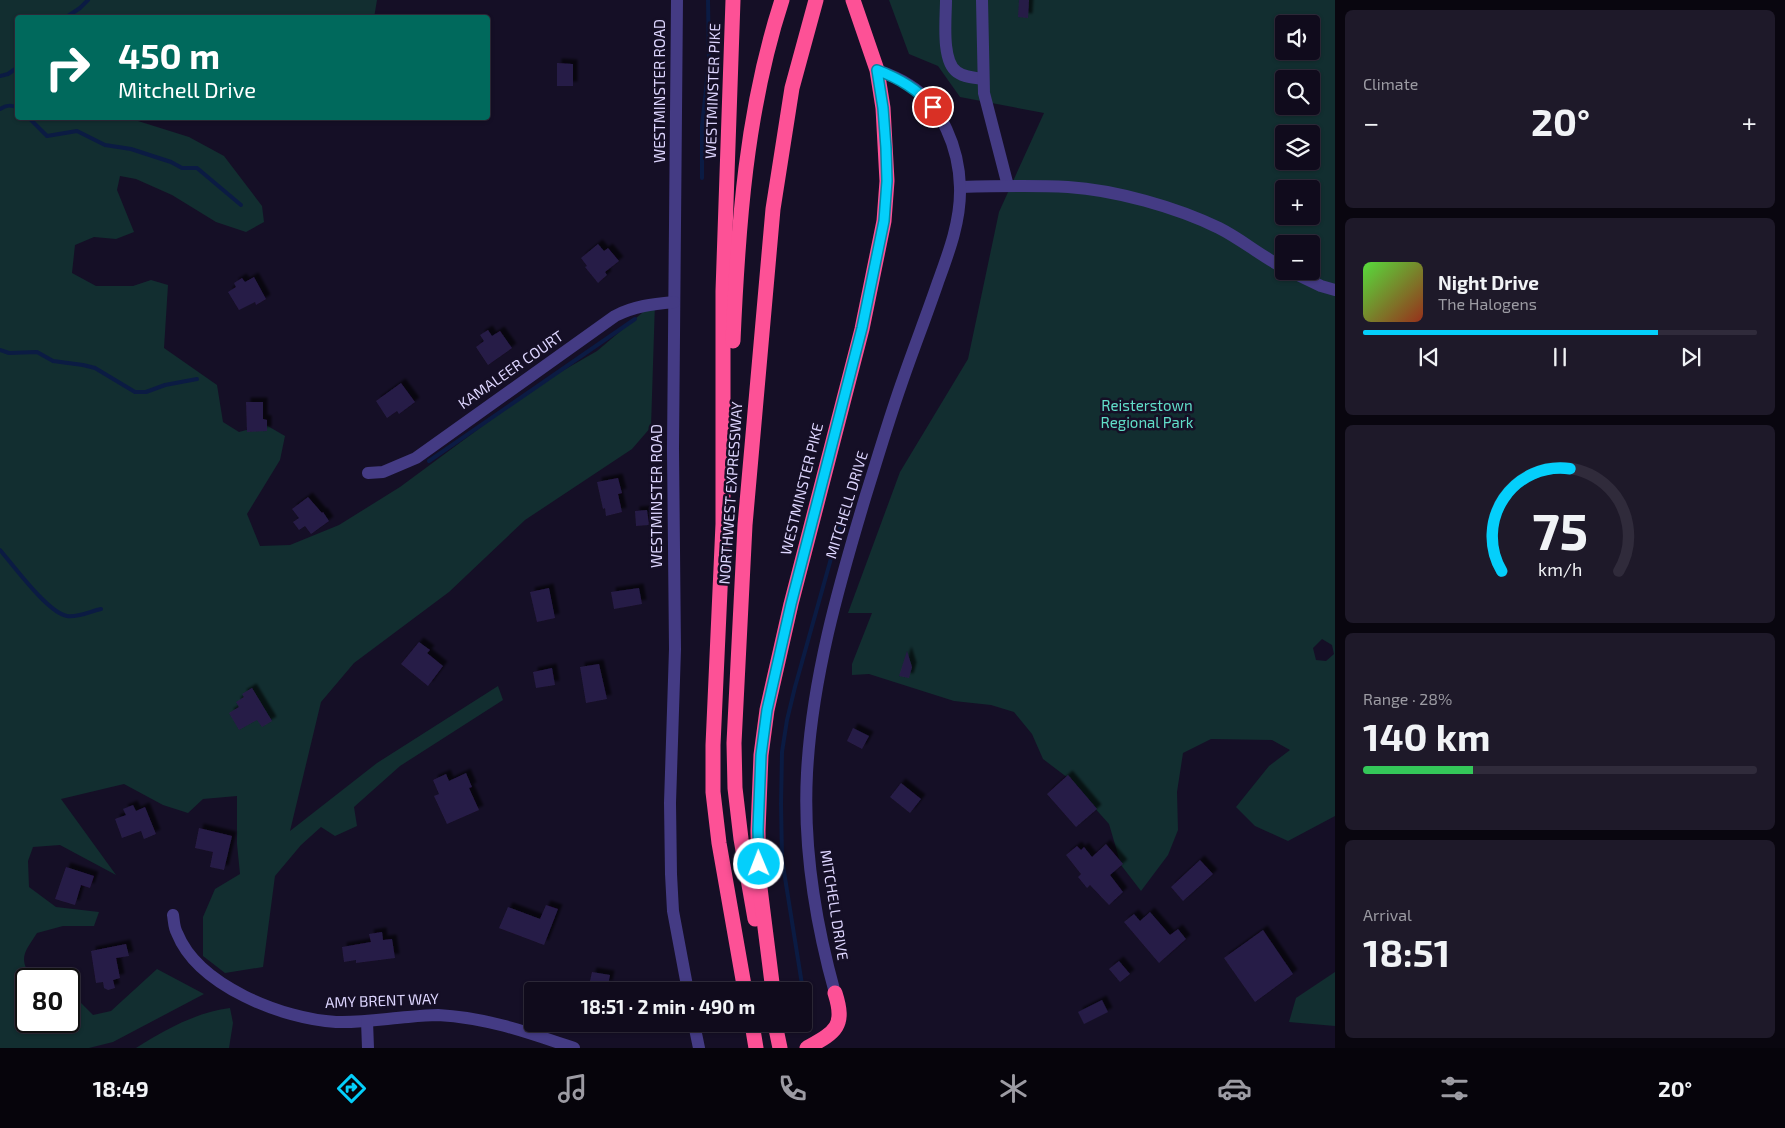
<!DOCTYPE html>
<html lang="en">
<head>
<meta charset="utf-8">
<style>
	:root { --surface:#100b1c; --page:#1e1929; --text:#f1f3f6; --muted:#9c9ba3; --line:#302b3b; --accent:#04cffb }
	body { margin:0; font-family:"Exo 2",sans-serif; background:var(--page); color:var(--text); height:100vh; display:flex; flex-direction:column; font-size:19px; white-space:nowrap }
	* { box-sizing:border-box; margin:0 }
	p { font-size:16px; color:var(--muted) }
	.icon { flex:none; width:28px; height:28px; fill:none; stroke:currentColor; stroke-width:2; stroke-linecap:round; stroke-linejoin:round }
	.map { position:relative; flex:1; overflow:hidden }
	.panel { display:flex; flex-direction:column; gap:10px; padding:10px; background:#09060f; width:450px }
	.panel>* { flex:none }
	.top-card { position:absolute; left:15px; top:15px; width:475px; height:105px; border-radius:5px; box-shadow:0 1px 4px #0004,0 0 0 1px var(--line); background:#00695c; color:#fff; overflow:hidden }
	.tools { position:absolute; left:1275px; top:15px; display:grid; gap:10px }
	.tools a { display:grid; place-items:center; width:45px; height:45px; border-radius:5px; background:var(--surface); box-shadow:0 1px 4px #0004,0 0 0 1px var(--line); font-size:25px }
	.speed { position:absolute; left:15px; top:968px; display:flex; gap:10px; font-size:25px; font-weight:700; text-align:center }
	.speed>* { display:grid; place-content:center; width:65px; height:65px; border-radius:50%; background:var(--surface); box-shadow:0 1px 4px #0004,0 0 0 1px var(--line); line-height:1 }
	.speed .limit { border:2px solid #111; border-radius:8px; background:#fff; color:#111 }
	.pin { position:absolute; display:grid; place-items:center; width:42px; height:42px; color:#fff; margin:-21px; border:2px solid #fff; border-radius:50%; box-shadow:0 1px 5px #0007 }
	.me { position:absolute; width:55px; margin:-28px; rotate:359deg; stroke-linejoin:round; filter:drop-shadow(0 0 4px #0008) }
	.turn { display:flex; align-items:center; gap:18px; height:105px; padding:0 20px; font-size:22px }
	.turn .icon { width:65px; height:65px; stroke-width:2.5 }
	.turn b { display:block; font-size:35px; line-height:42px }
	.big { font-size:38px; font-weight:700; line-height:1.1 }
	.panel .tile { flex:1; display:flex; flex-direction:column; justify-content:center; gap:8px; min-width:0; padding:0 18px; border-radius:8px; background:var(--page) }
	.panel .dial { align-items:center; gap:0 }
	.dial svg { height:130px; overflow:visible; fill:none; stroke:var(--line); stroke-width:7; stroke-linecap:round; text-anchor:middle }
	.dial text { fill:var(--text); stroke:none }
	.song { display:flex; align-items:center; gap:15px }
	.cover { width:60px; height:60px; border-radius:8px; background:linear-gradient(135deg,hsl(110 70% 55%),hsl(10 70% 35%)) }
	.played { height:5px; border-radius:2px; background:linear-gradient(90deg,var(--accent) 75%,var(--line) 75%) }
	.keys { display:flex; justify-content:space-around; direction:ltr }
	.heat { display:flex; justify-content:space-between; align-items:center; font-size:28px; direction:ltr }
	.charge { height:8px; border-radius:4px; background:linear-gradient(90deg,#34c759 28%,var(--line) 0) }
	.trip { position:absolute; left:524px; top:982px; width:288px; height:50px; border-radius:5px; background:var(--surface); box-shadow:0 1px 4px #0004,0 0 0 1px var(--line); font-weight:700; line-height:50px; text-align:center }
	.tabs { display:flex; height:80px; justify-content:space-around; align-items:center; background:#06040b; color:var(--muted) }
	.tabs .icon { width:35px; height:35px }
	.tabs .current { color:var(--accent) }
	.tabs b { font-size:22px; color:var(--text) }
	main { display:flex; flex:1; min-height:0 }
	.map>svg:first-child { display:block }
</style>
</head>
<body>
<main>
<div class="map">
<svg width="1335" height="1048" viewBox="0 0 1335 1048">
	<defs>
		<filter id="shadow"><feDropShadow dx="4.5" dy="-4.5" stdDeviation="1" flood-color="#0009"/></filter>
	</defs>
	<rect width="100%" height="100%" fill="#150f26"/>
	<g fill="#122e30" fill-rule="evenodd">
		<path d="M0,0H377L374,18L340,17L338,14L330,18H18V118H140L138,121L189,137L224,156L262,206L264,222L246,232L216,222L172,195L136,179L120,176L117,190L134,232L116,239L94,237L75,245L72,273L96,286H133L151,280L168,285L164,348L217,385L223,422L239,432L266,425L285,436L280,460L247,514L260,546L290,545L339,525L400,487L538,385L597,351L655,302L651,427L632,449L525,520L449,592L354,663L321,702L290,831L377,763L498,686L503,700L400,766L354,807L357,826L335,836L321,827L301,845L275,876L263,967L225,973L203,956V917L215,889L240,874L237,844V796L203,799L188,813L163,805L124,784L61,799L116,875L60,845L33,847L28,861L29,887L56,907L99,912L94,926H63L37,933C25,952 17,958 33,979H26V1021H69V991L93,1015L111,1011L157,969L204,994L113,1042L89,1048H0Z"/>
		<path d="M889,0H1335V816L1288,841L1255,826L1236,807L1269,766L1290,750L1272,740L1211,739L1183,753L1177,792L1178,830L1168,855L1141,891L1121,865L1109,824L1068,778L1043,759L1032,734L1014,712L991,705L954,701L869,674L852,675V664L872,613H848L900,472L968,359L999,212L1044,113L960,97L938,66L909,54ZM1284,24H1311V51H1284ZM1284,79H1311V106H1284ZM1284,134H1311V161H1284ZM1284,189H1311V216H1284ZM1284,244H1311V271H1284ZM1322,639L1332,645L1334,654L1326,661L1316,660L1313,648Z"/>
		<polygon points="1335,972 1335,1026 1289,1022 1296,998"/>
		<path d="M230,1008L233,1023L229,1048H136C164,1030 197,1012 230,1008Z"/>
	</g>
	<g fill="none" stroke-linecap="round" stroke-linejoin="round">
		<g stroke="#0b1b43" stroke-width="4">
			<polyline points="65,18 80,8 88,0"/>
			<polyline points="0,76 8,74 18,67"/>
			<path d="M0,109C6,105 11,104 18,108"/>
			<polyline points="29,118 47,136 77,131 105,145 131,149 171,162 182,168 197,168 241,205"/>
			<polyline points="702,178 702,126 709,62 708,0"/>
			<polyline points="0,350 9,353 37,352 53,361 83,365 95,368 135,392 146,392 165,385 197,379"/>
			<polyline points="429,461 635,319"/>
			<path d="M0,550C13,565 48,613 67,616C77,618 91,611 101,609"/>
			<polyline points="808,1022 782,859 781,804 782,752 787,720 795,687 844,512"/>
		</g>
	</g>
	<g fill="#281c46" filter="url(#shadow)">
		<polygon points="1019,0 1029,0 1028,18 1018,17"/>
		<polygon points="557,63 573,64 573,86 557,86"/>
		<polygon points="598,244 604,251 608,248 619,261 605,272 607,275 598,283 585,267 587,266 581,258"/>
		<polygon points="254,277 266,299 256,305 255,302 239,310 228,292 236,287 234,283 242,278 245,282"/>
		<polygon points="488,330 492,336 500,331 512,348 488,365 476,347 484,341 480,335"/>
		<polygon points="401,383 415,402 399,414 397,411 387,418 376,401"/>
		<polygon points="246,402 263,402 263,419 267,420 267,431 247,432"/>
		<polygon points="618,478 622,493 618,494 622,512 606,516 605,508 603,509 597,482"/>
		<polygon points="308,497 322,513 323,512 329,521 311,534 305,526 299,530 293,522 299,518 292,509"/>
		<polygon points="647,510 649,525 636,526 635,511"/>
		<polygon points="549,588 555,618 537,622 530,592"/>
		<polygon points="639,588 642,604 614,609 611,592"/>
		<polygon points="419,642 430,650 427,653 443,666 428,686 401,664"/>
		<polygon points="907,651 912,667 909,678 899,676"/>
		<polygon points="599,664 607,699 586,703 580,667"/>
		<polygon points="552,668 555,685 536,688 533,672"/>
		<polygon points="252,688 272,721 262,727 257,720 239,730 229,713 239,707 236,702 244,697 242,694"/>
		<polygon points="853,728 869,736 862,749 847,741"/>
		<polygon points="466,773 472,787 469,788 479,810 447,824 434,796 439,794 433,780 446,774 449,781"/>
		<polygon points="1068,775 1097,809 1076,827 1047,794"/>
		<polygon points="901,783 921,799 910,813 890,797"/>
		<polygon points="133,805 136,811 145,807 156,834 144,839 141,831 122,838 115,819 126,815 123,809"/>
		<polygon points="199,828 232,836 224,870 210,867 213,852 195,848"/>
		<polygon points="1106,844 1123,864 1110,875 1123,892 1109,905 1090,885 1087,888 1078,877 1081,874 1066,855 1077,846 1081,850 1084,847 1092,857"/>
		<polygon points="1200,860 1213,874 1183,901 1171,887"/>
		<polygon points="66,867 94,876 90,888 81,885 75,905 55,899"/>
		<polygon points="546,905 558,909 544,945 499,928 508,907 540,919"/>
		<polygon points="1150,912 1170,935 1178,929 1186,939 1159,963 1124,922 1134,914 1140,921"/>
		<polygon points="1263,930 1293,974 1255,1002 1224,958"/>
		<polygon points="382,932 383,940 392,939 395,958 356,963 356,960 344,962 342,947 371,942 369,934"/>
		<polygon points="126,944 129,956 116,958 120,978 113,980 115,988 108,990 104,988 103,982 96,983 91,951"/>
		<polygon points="1119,961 1130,974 1120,982 1109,969"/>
		<polygon points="592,972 610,975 608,985 590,981"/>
		<polygon points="1102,1000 1108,1012 1084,1024 1078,1012"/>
	</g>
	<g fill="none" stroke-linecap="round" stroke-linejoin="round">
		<g stroke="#443b84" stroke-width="12">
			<polyline points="677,0 673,449 675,649 670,803 671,874 673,911 688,991"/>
			<path d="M946,0C946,18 941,61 957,72C964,77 974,78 983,79"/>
			<polyline points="982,0 984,93 1008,186"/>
			<path d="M960,187C996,186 1032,185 1068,187C1115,190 1176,207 1219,228C1241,239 1261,256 1284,268"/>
			<polyline points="1290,271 1321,286 1335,290"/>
			<path d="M368,473L383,472L416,458L615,316C634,306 653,304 674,302"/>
			<path d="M173,915C174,921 174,928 177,933C198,986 283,1019 336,1022C360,1023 384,1019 408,1017C418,1016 428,1015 438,1015C488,1018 527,1032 574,1048"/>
			<path d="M835,993C815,921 803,848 807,773C812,679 838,588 865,498C877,460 888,422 901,385C913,350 926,317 938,282C949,252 961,220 960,187C959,149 942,105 909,85C899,78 888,74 877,70"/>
			<polyline points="367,1021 368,1048"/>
			<polyline points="694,1024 699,1048"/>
		</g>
		<g stroke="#fd5196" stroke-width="15">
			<polyline points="733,0 723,291 723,524 713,745 713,792 719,843 745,991"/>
			<path d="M733,341C738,226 746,110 782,0"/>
			<polyline points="755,919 741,839 735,788 734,743 745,525 773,209 792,88 816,0"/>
			<polyline points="773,991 759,880 758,831 761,755 767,710 791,604 862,329 884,221 887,181 883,108 877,70 853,0"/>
			<polyline points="752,1024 756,1048"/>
			<polyline points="775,1024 780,1048"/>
			<path d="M807,1048C835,1032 846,1027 835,993"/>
		</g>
	</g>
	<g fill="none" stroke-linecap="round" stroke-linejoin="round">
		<g stroke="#0387a3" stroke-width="12">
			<path id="route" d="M759,864L758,830L761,755L767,710L791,604L862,328L884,221L887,181L886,148L883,108L877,70C900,79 917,89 933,107"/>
		</g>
		<use href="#route" stroke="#04cffb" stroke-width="9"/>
	</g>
	<g text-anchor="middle" stroke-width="5" stroke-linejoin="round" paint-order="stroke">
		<g font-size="15" fill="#ddd5fe" stroke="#150f26">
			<text transform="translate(660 91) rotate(-90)" y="5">WESTMINSTER ROAD</text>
			<text transform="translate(713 91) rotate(-88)" y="5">WESTMINSTER PIKE</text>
			<text transform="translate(511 370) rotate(-35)" y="5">KAMALEER COURT</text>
			<text transform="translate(802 489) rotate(-76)" y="5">WESTMINSTER PIKE</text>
			<text transform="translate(731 493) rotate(-86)" y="5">NORTHWEST EXPRESSWAY</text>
			<text transform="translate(657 496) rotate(-90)" y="5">WESTMINSTER ROAD</text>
			<text transform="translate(847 505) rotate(-73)" y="5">MITCHELL DRIVE</text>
			<text transform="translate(834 905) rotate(81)" y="5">MITCHELL DRIVE</text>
			<text transform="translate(382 1001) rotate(-2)" y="5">AMY BRENT WAY</text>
		</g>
		<g font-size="15" fill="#61dec9" stroke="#150f26">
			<text x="1147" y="411">Reisterstown<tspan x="1147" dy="17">Regional Park</tspan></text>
		</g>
	</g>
</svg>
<div class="tools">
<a><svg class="icon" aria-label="sound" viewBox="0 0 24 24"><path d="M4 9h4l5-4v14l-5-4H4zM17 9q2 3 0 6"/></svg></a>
<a><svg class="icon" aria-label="search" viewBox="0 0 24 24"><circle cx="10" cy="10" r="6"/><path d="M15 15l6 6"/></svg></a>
<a><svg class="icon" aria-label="layers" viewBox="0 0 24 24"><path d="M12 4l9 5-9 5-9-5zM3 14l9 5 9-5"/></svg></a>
<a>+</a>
<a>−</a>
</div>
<div class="speed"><div class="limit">80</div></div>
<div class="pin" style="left:933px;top:107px;background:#d93025"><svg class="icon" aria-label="arrive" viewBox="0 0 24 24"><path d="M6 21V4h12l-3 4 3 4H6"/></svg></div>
<svg class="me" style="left:759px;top:864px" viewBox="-20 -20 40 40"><circle r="17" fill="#04cffb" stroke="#fff" stroke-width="3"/><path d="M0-11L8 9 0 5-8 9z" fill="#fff"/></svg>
<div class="trip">18:51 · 2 min · 490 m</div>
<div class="top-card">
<div class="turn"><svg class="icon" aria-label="right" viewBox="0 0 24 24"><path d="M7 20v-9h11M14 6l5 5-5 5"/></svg><div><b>450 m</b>Mitchell Drive</div></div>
</div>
</div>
<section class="panel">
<div class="tile"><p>Climate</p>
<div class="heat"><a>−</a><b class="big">20°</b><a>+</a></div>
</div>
<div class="tile">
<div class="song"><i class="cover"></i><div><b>Night Drive</b><p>The Halogens</p></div></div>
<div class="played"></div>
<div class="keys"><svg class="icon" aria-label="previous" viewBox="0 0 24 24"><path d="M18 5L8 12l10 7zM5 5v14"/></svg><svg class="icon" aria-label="pause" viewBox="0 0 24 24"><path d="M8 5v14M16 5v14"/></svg><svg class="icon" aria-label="next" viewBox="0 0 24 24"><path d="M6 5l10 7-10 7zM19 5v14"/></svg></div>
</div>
<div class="tile dial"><svg viewBox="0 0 100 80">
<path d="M14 69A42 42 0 1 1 86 69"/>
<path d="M14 69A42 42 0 0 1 56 6" stroke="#04cffb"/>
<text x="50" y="56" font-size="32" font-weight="700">75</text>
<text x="50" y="72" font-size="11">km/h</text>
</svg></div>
<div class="tile"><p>Range · 28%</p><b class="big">140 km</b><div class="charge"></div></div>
<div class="tile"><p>Arrival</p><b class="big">18:51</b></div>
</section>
</main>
<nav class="tabs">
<b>18:49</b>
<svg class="icon current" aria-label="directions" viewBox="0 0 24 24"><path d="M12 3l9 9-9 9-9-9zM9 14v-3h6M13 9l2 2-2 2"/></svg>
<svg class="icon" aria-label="music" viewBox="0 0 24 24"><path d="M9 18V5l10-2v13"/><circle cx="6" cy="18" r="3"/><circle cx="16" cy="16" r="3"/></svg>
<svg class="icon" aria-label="phone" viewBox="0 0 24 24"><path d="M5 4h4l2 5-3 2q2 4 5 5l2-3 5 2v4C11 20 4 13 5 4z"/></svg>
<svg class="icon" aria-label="climate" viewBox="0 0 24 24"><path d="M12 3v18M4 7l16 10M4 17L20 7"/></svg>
<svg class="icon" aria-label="car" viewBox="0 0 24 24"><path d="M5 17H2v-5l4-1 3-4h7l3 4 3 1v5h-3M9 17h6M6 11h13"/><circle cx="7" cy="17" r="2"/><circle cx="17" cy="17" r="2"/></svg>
<svg class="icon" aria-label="filters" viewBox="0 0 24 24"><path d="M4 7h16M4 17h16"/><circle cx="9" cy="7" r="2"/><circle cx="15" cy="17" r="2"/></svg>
<b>20°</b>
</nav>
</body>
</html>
